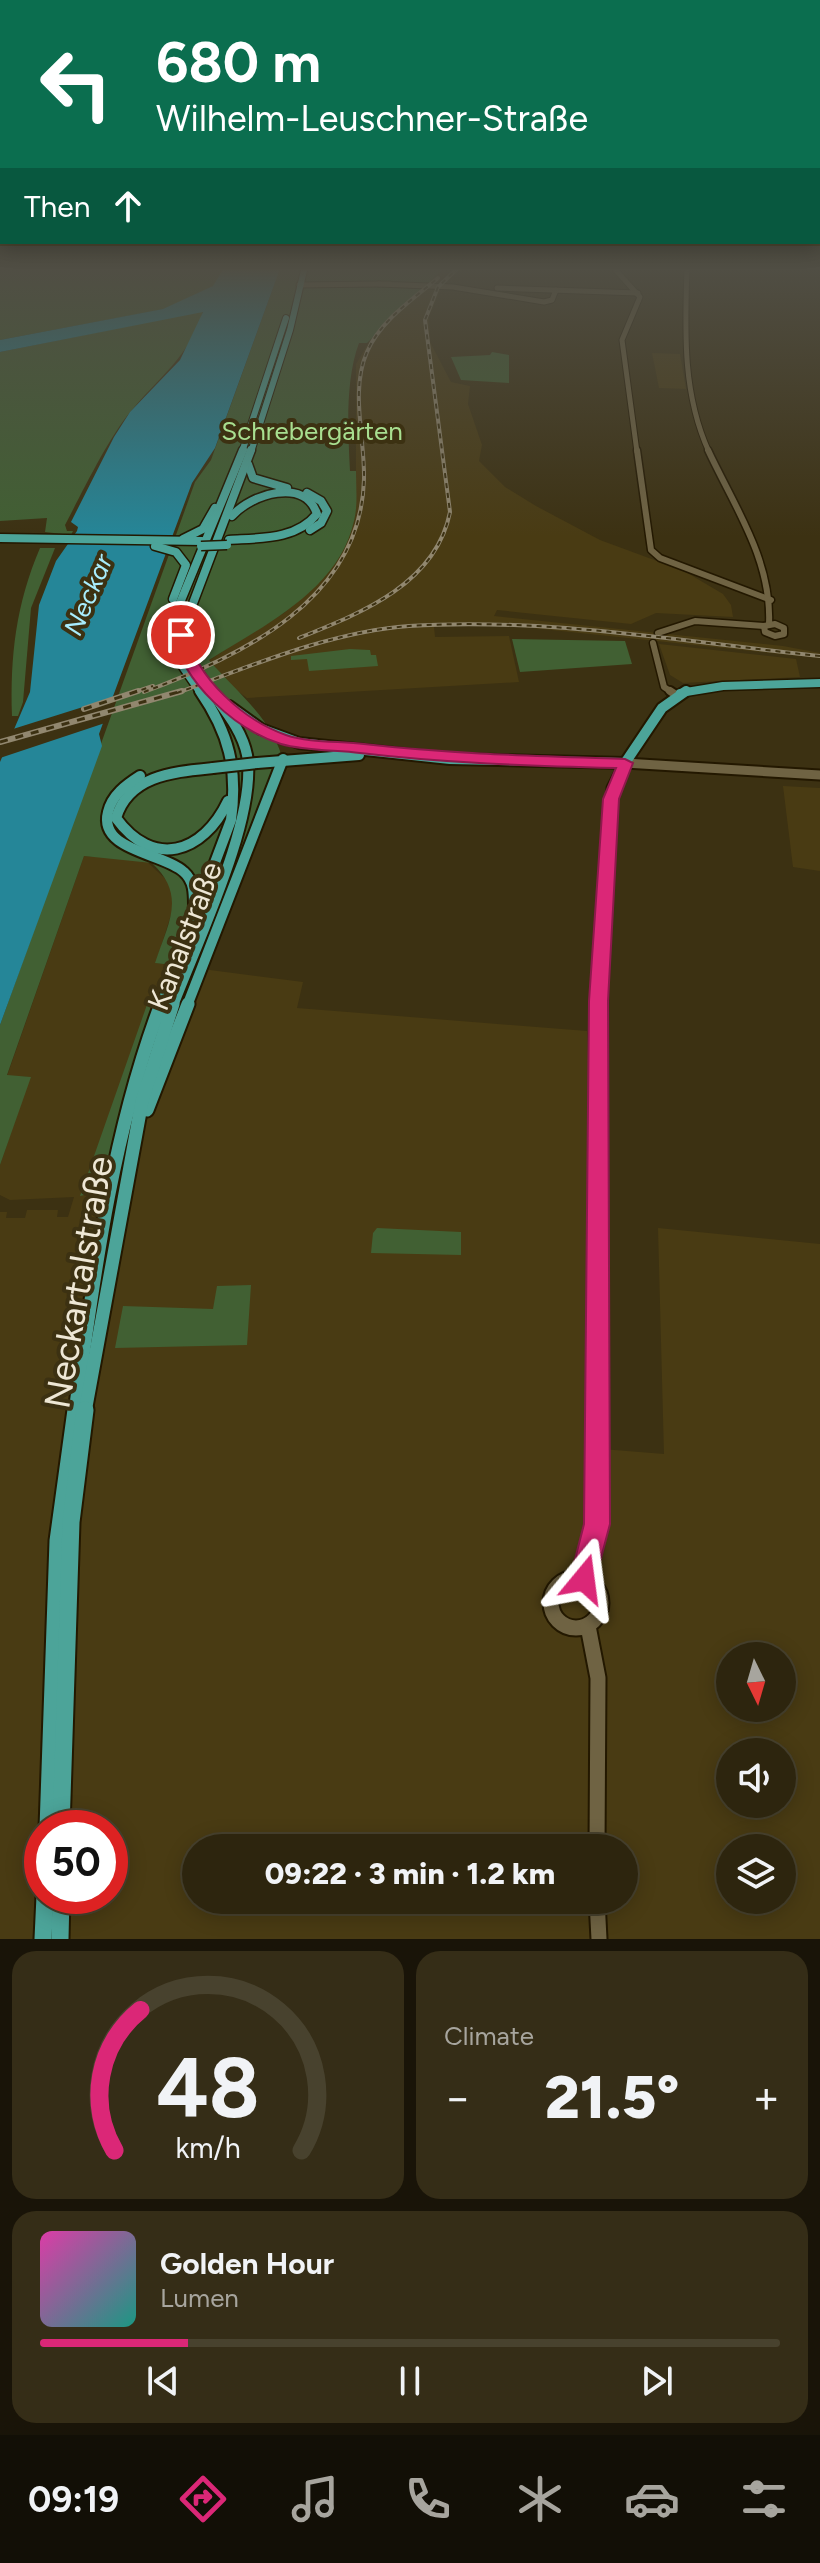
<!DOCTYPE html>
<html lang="en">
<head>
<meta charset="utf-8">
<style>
	:root { --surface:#2d250e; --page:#352d17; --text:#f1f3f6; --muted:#a7a59e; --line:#48422e; --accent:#db2777 }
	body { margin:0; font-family:Figtree,sans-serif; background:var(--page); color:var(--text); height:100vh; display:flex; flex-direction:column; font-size:30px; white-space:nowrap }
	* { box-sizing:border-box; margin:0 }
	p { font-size:26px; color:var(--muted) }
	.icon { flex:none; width:44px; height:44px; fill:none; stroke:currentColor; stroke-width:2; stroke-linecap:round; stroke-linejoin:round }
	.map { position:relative; height:1939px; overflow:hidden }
	.drawer { display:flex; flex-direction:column; gap:12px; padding:12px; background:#191408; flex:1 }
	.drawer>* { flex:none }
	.banner { position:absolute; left:0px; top:0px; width:820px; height:244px; box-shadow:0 4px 20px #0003,0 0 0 2px var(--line); background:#0b6e4f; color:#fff; overflow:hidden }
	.needle { width:52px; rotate:175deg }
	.fabs { position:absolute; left:716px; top:1642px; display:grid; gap:16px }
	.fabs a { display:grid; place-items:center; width:80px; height:80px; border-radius:50%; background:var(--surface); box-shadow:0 4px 20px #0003,0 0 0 2px var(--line); font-size:40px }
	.speed { position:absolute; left:24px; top:1810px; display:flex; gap:16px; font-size:40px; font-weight:700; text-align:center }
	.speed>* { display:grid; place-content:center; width:104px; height:104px; border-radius:50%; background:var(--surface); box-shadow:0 4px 20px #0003,0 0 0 2px var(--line); line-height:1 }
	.speed .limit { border:12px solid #d22; background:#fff; color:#111 }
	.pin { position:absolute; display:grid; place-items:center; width:68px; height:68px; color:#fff; margin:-34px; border:4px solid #fff; border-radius:50%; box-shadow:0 2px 8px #0007 }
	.me { position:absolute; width:88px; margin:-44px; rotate:16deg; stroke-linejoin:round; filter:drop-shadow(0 0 6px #0008) }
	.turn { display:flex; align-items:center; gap:28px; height:168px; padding:0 24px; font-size:36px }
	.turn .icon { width:104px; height:104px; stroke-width:2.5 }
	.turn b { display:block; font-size:56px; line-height:68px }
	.then { display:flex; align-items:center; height:76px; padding:0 24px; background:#0003; gap:16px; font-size:30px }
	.big { font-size:60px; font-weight:800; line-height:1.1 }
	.drawer .card { flex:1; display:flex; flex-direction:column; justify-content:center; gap:12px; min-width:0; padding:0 28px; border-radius:24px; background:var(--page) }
	.drawer .dial { align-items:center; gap:0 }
	.dial svg { height:208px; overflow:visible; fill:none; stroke:var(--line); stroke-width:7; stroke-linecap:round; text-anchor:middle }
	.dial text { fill:var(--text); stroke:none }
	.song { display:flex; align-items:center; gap:24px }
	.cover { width:96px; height:96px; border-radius:12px; background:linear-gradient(135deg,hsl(320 70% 55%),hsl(170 70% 35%)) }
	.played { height:8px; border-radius:4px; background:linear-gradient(90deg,var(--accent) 20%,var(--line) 20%) }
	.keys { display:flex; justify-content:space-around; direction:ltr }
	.heat { display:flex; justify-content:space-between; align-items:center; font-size:44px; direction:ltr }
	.drawer .tiles { flex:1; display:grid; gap:12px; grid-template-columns:1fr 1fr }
	.card:last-child { grid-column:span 2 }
	.trip { position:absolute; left:182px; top:1834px; width:456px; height:80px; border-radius:40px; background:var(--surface); box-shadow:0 4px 20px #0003,0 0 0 2px var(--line); font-weight:800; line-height:80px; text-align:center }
	.tab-bar { display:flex; height:128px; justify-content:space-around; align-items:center; background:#120f06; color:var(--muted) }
	.tab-bar .icon { width:56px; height:56px }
	.tab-bar .active { color:var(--accent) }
	.tab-bar b { font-size:36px; color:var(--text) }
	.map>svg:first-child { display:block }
</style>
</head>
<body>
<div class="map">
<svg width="820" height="1939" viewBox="0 0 820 1939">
	<rect width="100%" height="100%" fill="#3c3112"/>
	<g fill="#493b13" fill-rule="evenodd">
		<polygon points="446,266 453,266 438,282 443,284 429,316 430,342 451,382 470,386 468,404 482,445 479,461 505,487 536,506 600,540 684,571 723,594 731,605 733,617 656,613 631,624 497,610 494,616 783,646 820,653 820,658 523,627 479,625 434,627 435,637 509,636 519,682 247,698 231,686 184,686 219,672 209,660 284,613 309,592 340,556 356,509 356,364 375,332"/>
		<polygon points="652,353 680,354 686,389 659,388"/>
		<polygon points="659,644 796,659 800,677 683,683 670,675"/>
		<polygon points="783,786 820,788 820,871 793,867"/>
		<path d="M84,856L145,860L170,883L174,905L156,963L303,982L297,1008L587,1031L602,1449L664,1454L658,1228L820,1244V1939H0V1212H7L6,1218H25L27,1210H58L57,1217H68L74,1197L10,1200L0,1195V1165L30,1077L7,1076ZM730,1656H782V1708H730ZM730,1752H782V1804H730ZM42,1828H110V1896H42ZM196,1848H624V1900H196ZM730,1848H782V1900H730Z"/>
	</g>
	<g fill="#416033">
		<polygon points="0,266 225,266 214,286 165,309 0,340"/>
		<path d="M281,266H446L367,343H359C345,381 348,431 350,471H356C356,488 358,505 354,521C339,590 263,626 209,660C237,693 275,720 284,765L207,969L155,963C168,923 187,896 152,863L84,856L7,1075L31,1077L0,1165V1025L195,482L211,460Z"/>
		<path d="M203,311C191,355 158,378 131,411C107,440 83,491 65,525L67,531H73L71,535L45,532L47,518L0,521V352Z"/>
		<polygon points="492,352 509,355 509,383 461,380 451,357 490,355"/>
		<path d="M40,548H55L31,608L23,702L18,716H12C10,656 16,604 40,548Z"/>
		<polygon points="512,639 625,641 632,664 520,672"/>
		<polygon points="350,649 370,650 371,655 376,655 378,666 309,671 307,659 291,660 291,656"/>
		<polygon points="150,996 156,997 138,1053 111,1171 92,1193 80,1196"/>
		<polygon points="377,1228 461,1232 461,1255 371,1253 373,1233"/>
		<polygon points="251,1285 247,1345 115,1348 123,1306 213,1309 217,1286"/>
	</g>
	<polygon fill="#258698" points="225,266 281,266 215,448 192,483 99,734 102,746 0,1025 0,762 30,692 39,605 56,561 77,531 78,527 71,522 114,437 130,412 180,360 203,312 0,352 0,340 163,309 213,286"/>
	<polygon fill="#3c3112" points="118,696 108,722 0,758 13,729"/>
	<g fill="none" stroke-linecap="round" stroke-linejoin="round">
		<g stroke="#231800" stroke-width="7">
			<g id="tertiary-far2">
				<polyline points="612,266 640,297 622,340 637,452"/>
				<path d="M687,266C685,330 682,393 709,452"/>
				<polyline points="390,284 379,284 453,287 544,302 552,300 556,290"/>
				<polyline points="299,285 379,284"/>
				<polyline points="497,288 638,293"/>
			</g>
		</g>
		<g stroke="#231800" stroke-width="9">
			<g id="tertiary-far1">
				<polyline points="637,450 651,550 660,558 771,600"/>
				<path d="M708,450C734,506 772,560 769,624"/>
				<polygon points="775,624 784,628 784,634 775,636 765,632 764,626"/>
				<polyline points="658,633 695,621 764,626"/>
				<polyline points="653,643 664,687 673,693"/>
			</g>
		</g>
		<g stroke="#231800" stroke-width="12">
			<polyline id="tertiary" points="670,691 676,695"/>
		</g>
		<g stroke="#231800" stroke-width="13">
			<polyline id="secondary-far2" points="599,1006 612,788 625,763 820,775"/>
		</g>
		<g stroke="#231800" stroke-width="16">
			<polyline id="secondary-far1" points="597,1412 599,1004"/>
		</g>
		<g stroke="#231800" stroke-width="19">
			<g id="secondary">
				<circle cx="576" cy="1603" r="25"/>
				<polyline points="584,1579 597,1524 597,1410"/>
				<polyline points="588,1626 598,1678 597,1848"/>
				<polyline points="597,1900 599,1939"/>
			</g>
		</g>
		<g stroke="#231800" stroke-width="8">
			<g id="primary-far4">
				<polyline points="242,452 286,318"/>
				<polyline points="251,452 290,330 305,266"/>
			</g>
		</g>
		<g stroke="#231800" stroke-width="11">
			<g id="primary-far3">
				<polyline points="248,464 253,478 287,488"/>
				<polyline points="307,493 321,501 327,511 321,523 310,530"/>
				<polyline points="0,538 202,541"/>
				<polyline points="183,539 203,529 215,508"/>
				<path d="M229,540C260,538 296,540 317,514C305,477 251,494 232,516"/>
				<polyline points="155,546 176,552 186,565 173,599"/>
				<polyline points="201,693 179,661 168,632 243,450"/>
				<polyline points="213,693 190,660 181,635 251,450"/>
				<polyline points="680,693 723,686 820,683"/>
			</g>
		</g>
		<g stroke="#231800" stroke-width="14">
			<g id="primary-far2">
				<polyline points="229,706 261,729 299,743 450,759 625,763 662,708 686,691"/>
				<polyline points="257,763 359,755"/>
				<path d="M213,768C174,772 129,775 116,818C153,869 203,854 228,801"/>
				<path d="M140,776C126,785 112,795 108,812C98,851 164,853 184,872C194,881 194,893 194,906"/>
				<path d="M161,1006L231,820C238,769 229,733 200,691"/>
				<path d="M173,1006C196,945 258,817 247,755C242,730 225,711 211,691"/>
				<polyline points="187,1006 283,759"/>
			</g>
		</g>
		<g stroke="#231800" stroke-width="17">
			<g id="primary-far1">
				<polyline points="147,1110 188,1004"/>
				<path d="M75,1412C94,1275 112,1134 161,1004"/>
				<polyline points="85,1412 142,1101 173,1004"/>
			</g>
		</g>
		<g stroke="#231800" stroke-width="21">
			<g id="primary">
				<polyline points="48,1828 58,1541 76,1410"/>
				<polyline points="61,1828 71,1522 85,1410"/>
				<polyline points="43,1939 45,1896"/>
				<polyline points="60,1939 61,1896"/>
			</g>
		</g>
		<use href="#tertiary-far2" stroke="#6f6343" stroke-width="5"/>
		<use href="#tertiary-far1" stroke="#6f6343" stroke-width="6"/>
		<use href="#tertiary" stroke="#6f6343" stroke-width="8"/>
		<use href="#secondary-far2" stroke="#6f6343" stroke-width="9"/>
		<use href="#secondary-far1" stroke="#6f6343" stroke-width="12"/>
		<use href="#secondary" stroke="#6f6343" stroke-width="15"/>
		<use href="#primary-far4" stroke="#4ca499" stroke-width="6"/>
		<use href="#primary-far3" stroke="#4ca499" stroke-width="8"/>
		<use href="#primary-far2" stroke="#4ca499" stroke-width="10"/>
		<use href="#primary-far1" stroke="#4ca499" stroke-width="13"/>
		<use href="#primary" stroke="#4ca499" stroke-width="17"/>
		<g stroke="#91876f" stroke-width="4">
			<g id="rail-far1">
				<path d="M299,638C361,613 436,584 450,512L425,320L438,287L460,266"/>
				<path d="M144,692C243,655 361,600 364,479C365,438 350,391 367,352C380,321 413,299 438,278"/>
				<polyline points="132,693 153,686"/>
				<path d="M177,693C251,666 329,632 409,626C546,617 685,642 820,656"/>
			</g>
		</g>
		<g stroke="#91876f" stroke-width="6">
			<g id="rail">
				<polyline points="84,709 138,691"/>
				<polyline points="0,742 182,691"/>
			</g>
		</g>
		<use href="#rail-far1" stroke="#3c3112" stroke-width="2" stroke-dasharray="5" stroke-linecap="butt"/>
		<use href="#rail" stroke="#3c3112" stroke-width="3" stroke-dasharray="8" stroke-linecap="butt"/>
		<g stroke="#231800" stroke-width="11" stroke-linecap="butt">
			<polyline id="primary-bridge-far1" points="201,546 227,545"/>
		</g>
		<g stroke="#231800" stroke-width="14" stroke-linecap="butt">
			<polyline id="primary-bridge" points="213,768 257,763"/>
		</g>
		<use href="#primary-bridge-far1" stroke="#4ca499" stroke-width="8"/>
		<use href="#primary-bridge" stroke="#4ca499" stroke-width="10"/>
	</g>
	<linearGradient id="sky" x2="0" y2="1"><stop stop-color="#211b0a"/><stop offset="0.5" stop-color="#504e44"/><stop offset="1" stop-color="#504e44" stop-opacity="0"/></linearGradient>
	<rect width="820" height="537" fill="url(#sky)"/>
	<path fill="#db2777" stroke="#8e194d" stroke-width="2" d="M181,631L188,635C196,678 245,721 286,735C309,743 340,741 364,744C451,754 538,756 625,759L633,763L619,799L608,1001L610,1524L593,1588L584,1592L574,1588L570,1579L584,1524L589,1001L603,799L616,768C530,766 445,763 360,753C335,750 305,751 281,744C236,730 182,682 174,635Z"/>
	<g text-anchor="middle" stroke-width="8" stroke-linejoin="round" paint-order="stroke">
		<g font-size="26" fill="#a8df90" stroke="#3c3112">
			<text x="312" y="440">Schrebergärten</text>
		</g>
		<g font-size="26" font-style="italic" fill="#a8edfd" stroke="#3c3112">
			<text transform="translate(88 595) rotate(-67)" y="9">Neckar</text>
		</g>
		<g font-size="30" fill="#eee7d5" stroke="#3c3112">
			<text transform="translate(185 936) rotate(-69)" y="10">Kanalstraße</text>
		</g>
		<g font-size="36" fill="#eee7d5" stroke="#3c3112">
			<text transform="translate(78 1282) rotate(-80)" y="13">Neckartalstraße</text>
		</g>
	</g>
</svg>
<div class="fabs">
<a><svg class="needle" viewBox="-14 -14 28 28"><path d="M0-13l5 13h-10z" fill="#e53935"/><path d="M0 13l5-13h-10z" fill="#a7a59e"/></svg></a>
<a><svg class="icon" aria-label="sound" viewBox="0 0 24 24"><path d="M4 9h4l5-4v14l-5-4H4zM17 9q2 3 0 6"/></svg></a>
<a><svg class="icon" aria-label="layers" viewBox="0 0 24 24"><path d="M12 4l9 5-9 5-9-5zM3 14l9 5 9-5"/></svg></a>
</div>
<div class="speed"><div class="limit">50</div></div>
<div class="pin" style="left:181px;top:635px;background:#d93025"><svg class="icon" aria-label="arrive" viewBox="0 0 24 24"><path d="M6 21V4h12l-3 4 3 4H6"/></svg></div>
<svg class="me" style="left:584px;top:1579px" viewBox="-20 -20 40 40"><path d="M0-17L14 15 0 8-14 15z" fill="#db2777" stroke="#fff" stroke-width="4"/></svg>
<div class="trip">09:22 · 3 min · 1.2 km</div>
<div class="banner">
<div class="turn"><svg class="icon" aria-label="left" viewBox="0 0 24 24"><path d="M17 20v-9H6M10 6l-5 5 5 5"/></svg><div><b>680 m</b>Wilhelm-Leuschner-Straße</div></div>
<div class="then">Then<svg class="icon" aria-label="ahead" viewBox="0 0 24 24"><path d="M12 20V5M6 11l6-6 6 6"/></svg></div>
</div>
</div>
<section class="drawer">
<div class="tiles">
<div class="card dial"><svg viewBox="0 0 100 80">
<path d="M14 69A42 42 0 1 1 86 69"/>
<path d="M14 69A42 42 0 0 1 24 15" stroke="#db2777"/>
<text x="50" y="56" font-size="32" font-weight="700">48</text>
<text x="50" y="72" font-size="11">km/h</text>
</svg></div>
<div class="card"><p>Climate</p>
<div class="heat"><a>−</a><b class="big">21.5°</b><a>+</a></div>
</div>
<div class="card">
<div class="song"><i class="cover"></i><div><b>Golden Hour</b><p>Lumen</p></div></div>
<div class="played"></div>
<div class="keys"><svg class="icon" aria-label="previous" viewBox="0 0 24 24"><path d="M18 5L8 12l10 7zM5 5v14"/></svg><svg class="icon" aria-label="pause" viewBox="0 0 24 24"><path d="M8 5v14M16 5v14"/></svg><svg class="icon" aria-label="next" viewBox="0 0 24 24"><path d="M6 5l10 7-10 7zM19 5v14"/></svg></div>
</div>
</div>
</section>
<nav class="tab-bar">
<b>09:19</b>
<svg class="icon active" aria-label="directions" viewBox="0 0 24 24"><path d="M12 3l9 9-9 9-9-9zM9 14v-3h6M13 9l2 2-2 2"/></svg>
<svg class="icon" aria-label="music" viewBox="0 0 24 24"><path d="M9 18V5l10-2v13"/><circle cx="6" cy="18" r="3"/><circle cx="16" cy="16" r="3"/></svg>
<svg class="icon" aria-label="phone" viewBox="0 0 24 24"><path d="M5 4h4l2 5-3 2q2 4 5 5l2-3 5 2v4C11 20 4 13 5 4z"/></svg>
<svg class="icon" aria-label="climate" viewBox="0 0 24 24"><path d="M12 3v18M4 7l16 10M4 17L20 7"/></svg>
<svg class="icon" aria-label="car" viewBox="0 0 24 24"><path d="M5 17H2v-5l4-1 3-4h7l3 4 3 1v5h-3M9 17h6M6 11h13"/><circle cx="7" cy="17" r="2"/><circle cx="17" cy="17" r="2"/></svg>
<svg class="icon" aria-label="filters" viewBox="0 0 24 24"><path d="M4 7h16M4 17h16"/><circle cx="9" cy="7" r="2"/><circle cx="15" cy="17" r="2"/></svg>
</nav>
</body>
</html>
